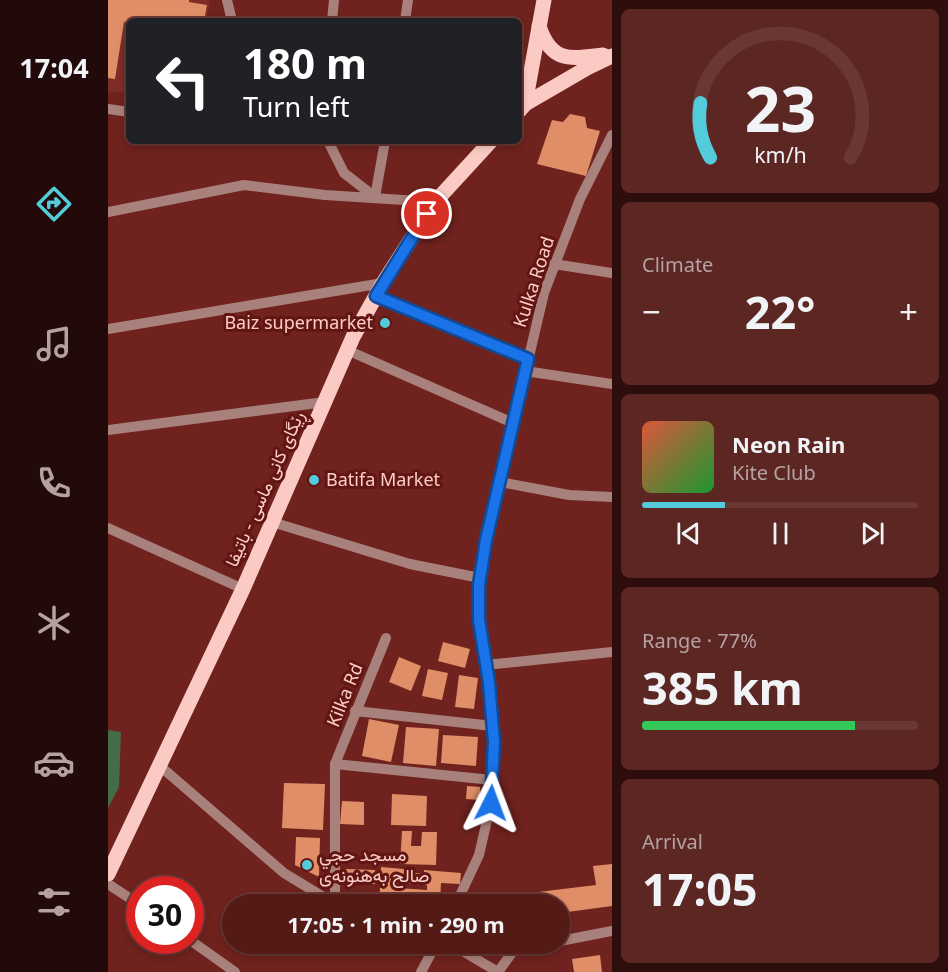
<!DOCTYPE html>
<html lang="en">
<head>
<meta charset="utf-8">
<style>
	:root { --surface:#531a16; --page:#5c2723; --text:#f1f3f6; --muted:#b5a1a1; --line:#693835; --accent:#53cbda }
	body { margin:0; font-family:"Noto Sans",Vazirmatn,sans-serif; background:var(--page); color:var(--text); height:100vh; display:flex; flex-direction:column; font-size:22px; white-space:nowrap }
	* { box-sizing:border-box; margin:0 }
	p { font-size:20px; color:var(--muted) }
	.icon { flex:none; width:33px; height:33px; fill:none; stroke:currentColor; stroke-width:2; stroke-linecap:round; stroke-linejoin:round }
	.map { position:relative; flex:1; overflow:hidden }
	.panel { display:flex; flex-direction:column; gap:9px; padding:9px; background:#2e0e0c; width:336px }
	.panel>* { flex:none }
	.banner { position:absolute; left:18px; top:18px; width:396px; height:126px; border-radius:9px; box-shadow:0 3px 9px #0003,0 0 0 2px var(--line); background:#202124; color:#fff; overflow:hidden }
	.speed { position:absolute; left:18px; top:876px; display:flex; gap:12px; font-size:30px; font-weight:700; text-align:center }
	.speed>* { display:grid; place-content:center; width:78px; height:78px; border-radius:50%; background:var(--surface); box-shadow:0 3px 9px #0003,0 0 0 2px var(--line); line-height:1 }
	.speed .limit { border:9px solid #d22; background:#fff; color:#111 }
	.pin { position:absolute; display:grid; place-items:center; width:51px; height:51px; color:#fff; margin:-26px; border:3px solid #fff; border-radius:50%; box-shadow:0 2px 6px #0007 }
	.me { position:absolute; width:66px; margin:-33px; rotate:3deg; stroke-linejoin:round; filter:drop-shadow(0 0 4px #0008) }
	.turn { display:flex; align-items:center; gap:21px; height:126px; padding:0 18px; font-size:27px }
	.turn .icon { width:78px; height:78px; stroke-width:2.5 }
	.turn b { display:block; font-size:42px; line-height:51px }
	.big { font-size:45px; font-weight:700; line-height:1.1 }
	.panel .tile { flex:1; display:flex; flex-direction:column; justify-content:center; gap:9px; min-width:0; padding:0 21px; border-radius:9px; background:var(--page) }
	.panel .dial { align-items:center; gap:0 }
	.dial svg { height:156px; overflow:visible; fill:none; stroke:var(--line); stroke-width:7; stroke-linecap:round; text-anchor:middle }
	.dial text { fill:var(--text); stroke:none }
	.song { display:flex; align-items:center; gap:18px }
	.cover { width:72px; height:72px; border-radius:9px; background:linear-gradient(135deg,hsl(10 70% 55%),hsl(130 70% 35%)) }
	.played { height:6px; border-radius:3px; background:linear-gradient(90deg,var(--accent) 30%,var(--line) 30%) }
	.keys { display:flex; justify-content:space-around; direction:ltr }
	.heat { display:flex; justify-content:space-between; align-items:center; font-size:33px; direction:ltr }
	.charge { height:9px; border-radius:4px; background:linear-gradient(90deg,#34c759 77%,var(--line) 0) }
	.trip { position:absolute; left:114px; top:894px; width:348px; height:60px; border-radius:30px; background:var(--surface); box-shadow:0 3px 9px #0003,0 0 0 2px var(--line); font-weight:700; line-height:60px; text-align:center }
	main { display:flex; flex:1; min-height:0 }
	.menu { display:flex; flex-direction:column; width:108px; justify-content:space-around; align-items:center; background:#210a09; color:var(--muted) }
	.menu .icon { width:42px; height:42px }
	.menu .current { color:var(--accent) }
	.menu b { font-size:27px; color:var(--text) }
	.map>svg:first-child { display:block }
</style>
</head>
<body>
<main>
<nav class="menu">
<b>17:04</b>
<svg class="icon current" aria-label="directions" viewBox="0 0 24 24"><path d="M12 3l9 9-9 9-9-9zM9 14v-3h6M13 9l2 2-2 2"/></svg>
<svg class="icon" aria-label="music" viewBox="0 0 24 24"><path d="M9 18V5l10-2v13"/><circle cx="6" cy="18" r="3"/><circle cx="16" cy="16" r="3"/></svg>
<svg class="icon" aria-label="phone" viewBox="0 0 24 24"><path d="M5 4h4l2 5-3 2q2 4 5 5l2-3 5 2v4C11 20 4 13 5 4z"/></svg>
<svg class="icon" aria-label="climate" viewBox="0 0 24 24"><path d="M12 3v18M4 7l16 10M4 17L20 7"/></svg>
<svg class="icon" aria-label="car" viewBox="0 0 24 24"><path d="M5 17H2v-5l4-1 3-4h7l3 4 3 1v5h-3M9 17h6M6 11h13"/><circle cx="7" cy="17" r="2"/><circle cx="17" cy="17" r="2"/></svg>
<svg class="icon" aria-label="filters" viewBox="0 0 24 24"><path d="M4 7h16M4 17h16"/><circle cx="9" cy="7" r="2"/><circle cx="15" cy="17" r="2"/></svg>
</nav>
<div class="map">
<svg width="504" height="972" viewBox="0 0 504 972">
	<rect width="100%" height="100%" fill="#6f221e"/>
	<polygon fill="#7f2c28" points="0,0 102,0 98,21 21,21 21,93 0,91"/>
	<polygon fill="#446c48" points="0,730 13,732 11,787 0,808"/>
	<g fill="#df8e67" fill-rule="evenodd">
		<polygon points="0,0 81,0 81,2 99,5 96,21 16,22 7,79 0,78"/>
		<polygon points="462,114 477,117 479,128 492,131 478,176 429,164 444,120 455,122"/>
		<polygon points="335,642 362,649 357,668 330,661"/>
		<polygon points="291,657 313,666 303,691 281,682"/>
		<polygon points="320,669 340,673 334,700 314,696"/>
		<polygon points="351,675 370,678 366,709 347,707"/>
		<polygon points="261,719 291,725 283,762 254,756"/>
		<polygon points="298,727 331,729 328,766 295,763"/>
		<polygon points="335,735 370,737 368,766 333,763"/>
		<polygon points="176,783 217,784 215,830 174,828"/>
		<polygon points="359,786 372,787 372,800 358,799"/>
		<polygon points="284,794 319,796 318,826 283,825"/>
		<polygon points="234,801 256,802 256,825 232,824"/>
		<polygon points="294,831 304,831 303,846 313,846 314,832 329,832 328,865 292,864"/>
		<polygon points="188,837 212,838 211,877 187,865"/>
		<polygon points="504,864 504,906 452,913 452,904 409,904 416,892 431,899 430,892 488,885 485,866"/>
		<path d="M273,867L307,870V873L316,874V870L353,873L352,884L333,883L332,904L271,902L272,888H276L277,877H273ZM291,883L319,885V890L290,888Z"/>
		<polygon points="238,869 267,870 267,884 238,883"/>
		<polygon points="492,955 494,972 466,972 464,959"/>
	</g>
	<g fill="none" stroke-linecap="round" stroke-linejoin="round">
		<g stroke="#a9817c" stroke-width="10">
			<polyline points="119,0 124,21"/>
			<polyline points="224,21 226,0"/>
			<polyline points="297,21 300,0"/>
			<polyline points="0,109 21,112"/>
			<polyline points="220,141 236,173 267,197"/>
			<polyline points="267,197 277,141"/>
			<polyline points="0,212 136,185 217,195 327,202"/>
			<polyline points="446,264 504,273"/>
			<polyline points="268,296 420,359"/>
			<polyline points="0,329 275,283"/>
			<polyline points="239,350 405,423"/>
			<polyline points="417,371 504,384"/>
			<polyline points="0,430 217,402"/>
			<polyline points="392,482 461,495 504,497"/>
			<polyline points="164,522 302,564 372,578"/>
			<polyline points="0,528 135,589"/>
			<polyline points="378,665 504,652"/>
			<polyline points="247,711 385,726"/>
			<polyline points="227,764 384,780"/>
			<polyline points="52,766 176,873 227,904"/>
			<polyline points="0,884 32,905"/>
			<polyline points="227,904 227,764 278,638"/>
			<polyline points="348,904 371,855 383,803 386,742 381,683 371,620 371,585 378,539 436,293 472,199 504,135"/>
			<polyline points="82,940 127,972"/>
			<polyline points="452,941 504,931"/>
			<polyline points="343,944 390,972 406,950 438,944"/>
			<polyline points="313,972 328,944"/>
		</g>
		<g stroke="#fccac4" stroke-width="15">
			<path d="M431,26C443,63 462,59 495,55"/>
			<polyline points="417,104 436,0"/>
			<polyline points="411,111 417,104 479,68 504,56"/>
			<polyline points="0,874 135,589 245,337 275,283 327,202 383,141"/>
		</g>
	</g>
	<g fill="none" stroke-linecap="round" stroke-linejoin="round">
		<g stroke="#114b97" stroke-width="15">
			<polyline id="route" points="319,214 268,296 420,359 378,540 371,585 371,620 381,683 386,742 383,803"/>
		</g>
		<use href="#route" stroke="#1a73e8" stroke-width="10"/>
	</g>
	<g fill="#53cbda" stroke="#621614" stroke-width="2">
		<circle cx="277" cy="323" r="6"/>
		<circle cx="206" cy="480" r="6"/>
		<circle cx="199" cy="865" r="6"/>
	</g>
	<g text-anchor="middle" stroke-width="6" stroke-linejoin="round" paint-order="stroke">
		<g font-size="18" fill="#fdcdc7" stroke="#621614">
			<text transform="translate(426 282) rotate(-72)" y="6">Kulka Road</text>
			<text transform="translate(157 489) rotate(-66)" y="6">ڕێگای کانی ماسی - باتيفا</text>
			<text transform="translate(237 695) rotate(-68)" y="6">Kilka Rd</text>
		</g>
		<g font-size="18" fill="#fdcdc7" stroke="#621614" text-anchor="start">
			<text x="265" y="329" text-anchor="end">Baiz supermarket</text>
			<text x="218" y="486">Batifa Market</text>
			<text x="211" y="861">مسجد حجي<tspan x="211" dy="21">صالح بەھنونەی</tspan></text>
		</g>
	</g>
</svg>
<div class="speed"><div class="limit">30</div></div>
<div class="pin" style="left:319px;top:214px;background:#d93025"><svg class="icon" aria-label="arrive" viewBox="0 0 24 24"><path d="M6 21V4h12l-3 4 3 4H6"/></svg></div>
<svg class="me" style="left:383px;top:803px" viewBox="-20 -20 40 40"><path d="M0-17L14 15 0 8-14 15z" fill="#1a73e8" stroke="#fff" stroke-width="4"/></svg>
<div class="trip">17:05 · 1 min · 290 m</div>
<div class="banner">
<div class="turn"><svg class="icon" aria-label="left" viewBox="0 0 24 24"><path d="M17 20v-9H6M10 6l-5 5 5 5"/></svg><div><b>180 m</b>Turn left</div></div>
</div>
</div>
<section class="panel">
<div class="tile dial"><svg viewBox="0 0 100 80">
<path d="M14 69A42 42 0 1 1 86 69"/>
<path d="M14 69A42 42 0 0 1 9 41" stroke="#53cbda"/>
<text x="50" y="56" font-size="32" font-weight="700">23</text>
<text x="50" y="72" font-size="11">km/h</text>
</svg></div>
<div class="tile"><p>Climate</p>
<div class="heat"><a>−</a><b class="big">22°</b><a>+</a></div>
</div>
<div class="tile">
<div class="song"><i class="cover"></i><div><b>Neon Rain</b><p>Kite Club</p></div></div>
<div class="played"></div>
<div class="keys"><svg class="icon" aria-label="previous" viewBox="0 0 24 24"><path d="M18 5L8 12l10 7zM5 5v14"/></svg><svg class="icon" aria-label="pause" viewBox="0 0 24 24"><path d="M8 5v14M16 5v14"/></svg><svg class="icon" aria-label="next" viewBox="0 0 24 24"><path d="M6 5l10 7-10 7zM19 5v14"/></svg></div>
</div>
<div class="tile"><p>Range · 77%</p><b class="big">385 km</b><div class="charge"></div></div>
<div class="tile"><p>Arrival</p><b class="big">17:05</b></div>
</section>
</main>
</body>
</html>
